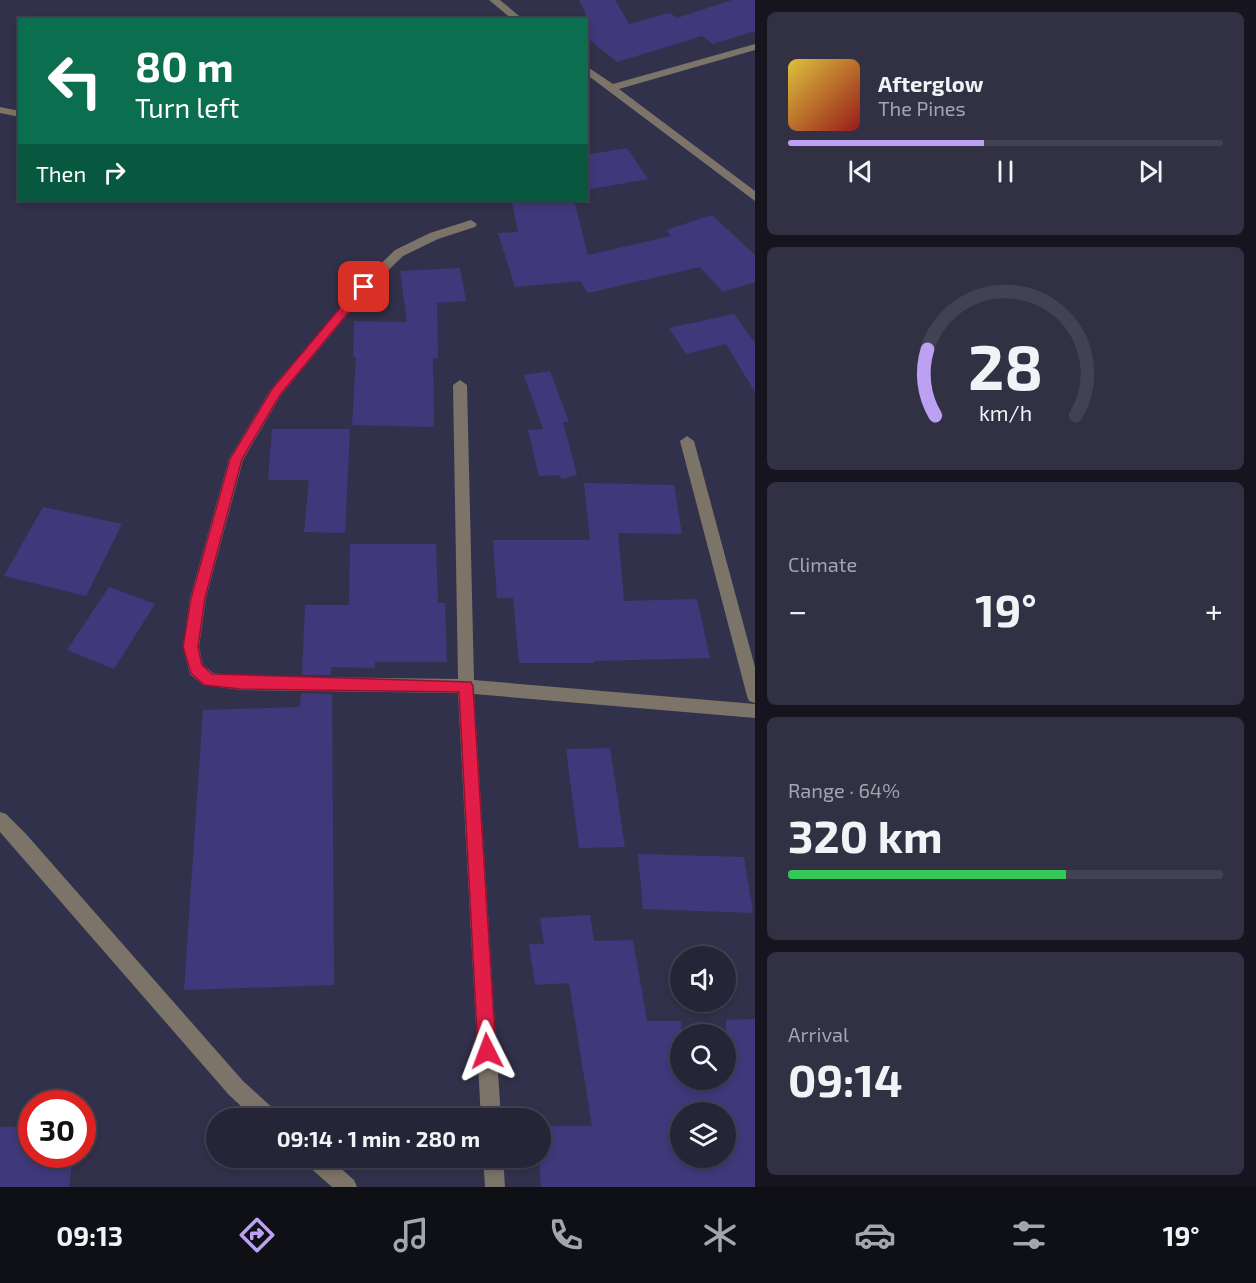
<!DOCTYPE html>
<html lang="en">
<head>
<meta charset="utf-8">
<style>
	:root { --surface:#262538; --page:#323143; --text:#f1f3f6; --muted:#a4a5ae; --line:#424253; --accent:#bca0f2 }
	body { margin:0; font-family:"Exo 2",sans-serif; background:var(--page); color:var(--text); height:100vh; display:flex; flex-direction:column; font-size:22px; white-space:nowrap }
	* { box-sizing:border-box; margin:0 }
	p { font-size:20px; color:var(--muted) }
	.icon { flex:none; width:33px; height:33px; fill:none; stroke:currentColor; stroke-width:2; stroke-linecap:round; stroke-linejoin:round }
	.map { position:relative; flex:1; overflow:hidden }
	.panel { display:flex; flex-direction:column; gap:12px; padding:12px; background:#15141f; width:501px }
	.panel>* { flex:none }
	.hud { position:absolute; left:18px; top:18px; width:570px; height:183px; border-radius:0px; box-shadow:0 3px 9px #0003,0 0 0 2px var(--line); background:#0b6e4f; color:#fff; overflow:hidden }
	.fabs { position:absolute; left:670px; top:946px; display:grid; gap:12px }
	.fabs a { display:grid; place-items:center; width:66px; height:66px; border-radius:50%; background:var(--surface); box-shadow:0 3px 9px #0003,0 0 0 2px var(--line); font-size:30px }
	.speed { position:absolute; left:18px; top:1090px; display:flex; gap:12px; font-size:30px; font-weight:700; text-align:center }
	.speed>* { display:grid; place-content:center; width:78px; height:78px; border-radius:50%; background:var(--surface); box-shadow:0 3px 9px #0003,0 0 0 2px var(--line); line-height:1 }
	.speed .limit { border:9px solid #d22; background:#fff; color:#111 }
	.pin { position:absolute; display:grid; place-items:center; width:51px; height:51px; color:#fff; margin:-26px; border-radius:12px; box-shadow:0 3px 9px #0006 }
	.me { position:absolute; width:66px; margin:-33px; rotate:357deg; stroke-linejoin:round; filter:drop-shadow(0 0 4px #0008) }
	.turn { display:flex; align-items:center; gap:21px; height:126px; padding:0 18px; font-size:27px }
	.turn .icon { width:78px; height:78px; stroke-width:2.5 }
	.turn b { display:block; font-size:42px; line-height:51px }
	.then { display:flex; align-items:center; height:57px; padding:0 18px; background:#0003; gap:12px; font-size:22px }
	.big { font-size:45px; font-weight:700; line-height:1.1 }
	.panel .tile { flex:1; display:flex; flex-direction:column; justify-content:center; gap:9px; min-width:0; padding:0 21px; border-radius:9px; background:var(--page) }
	.panel .dial { align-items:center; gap:0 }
	.dial svg { height:156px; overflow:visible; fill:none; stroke:var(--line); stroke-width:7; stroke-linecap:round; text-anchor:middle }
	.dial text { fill:var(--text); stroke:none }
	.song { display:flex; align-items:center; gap:18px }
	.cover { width:72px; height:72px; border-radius:9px; background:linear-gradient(135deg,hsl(50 70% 55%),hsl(0 70% 35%)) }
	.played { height:6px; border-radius:3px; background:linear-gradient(90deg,var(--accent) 45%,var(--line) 45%) }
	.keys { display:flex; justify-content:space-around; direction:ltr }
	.heat { display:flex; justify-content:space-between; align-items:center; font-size:33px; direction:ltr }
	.charge { height:9px; border-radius:4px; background:linear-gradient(90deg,#34c759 64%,var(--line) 0) }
	.trip { position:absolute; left:206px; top:1108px; width:345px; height:60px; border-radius:30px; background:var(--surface); box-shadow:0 3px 9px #0003,0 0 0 2px var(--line); font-weight:700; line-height:60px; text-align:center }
	.tabs { display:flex; height:96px; justify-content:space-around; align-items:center; background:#0f0f16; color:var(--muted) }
	.tabs .icon { width:42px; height:42px }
	.tabs .on { color:var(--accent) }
	.tabs b { font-size:27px; color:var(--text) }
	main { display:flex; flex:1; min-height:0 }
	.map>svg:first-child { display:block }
</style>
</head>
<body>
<main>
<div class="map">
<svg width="755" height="1187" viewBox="0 0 755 1187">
	<rect width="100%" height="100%" fill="#32314b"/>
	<g fill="#41387b" fill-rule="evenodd">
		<polygon points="579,0 615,0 629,24 670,13 677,18 732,0 755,0 755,31 713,44 702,36 617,62 586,37 586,14"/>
		<polygon points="627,148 648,179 586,190 586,155"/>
		<polygon points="530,200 574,200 588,255 671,236 666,230 712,215 755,255 755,282 723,292 700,267 588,293 580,281 515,287 498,233 518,232 512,203 532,202"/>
		<polygon points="460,268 466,301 437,303 438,358 433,358 434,427 352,425 356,357 353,357 354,321 407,322 400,271"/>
		<polygon points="734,314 755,343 755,392 726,344 686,354 669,328"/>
		<polygon points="550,371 569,422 563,422 577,475 561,479 560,475 539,476 528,430 543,429 524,375"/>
		<polygon points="272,429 350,429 345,533 304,532 309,480 268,480"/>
		<polygon points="584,483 674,485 682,534 618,533 624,601 697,599 710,658 594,661 594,663 519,663 513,598 497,598 493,540 590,540"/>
		<polygon points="43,507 122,524 86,596 4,576"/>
		<polygon points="350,544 436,544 438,603 445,603 447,662 375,662 375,668 331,667 331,675 302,675 305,605 349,605"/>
		<polygon points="109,587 155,604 114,669 67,650"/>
		<polygon points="301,693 332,694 334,985 184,990 203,710 300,707"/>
		<polygon points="610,748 625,847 579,848 566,749"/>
		<polygon points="638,854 744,857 753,913 643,909"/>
		<path d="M590,915L594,941L633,940L647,1021H681V1080H726V1020L755,1019V1187H541L539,1158L540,1126H592L569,983L535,985L529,944H544L540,918ZM681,1113H726V1158H681Z"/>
		<polygon points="32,1126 32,1155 73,1155 69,1187 0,1187 0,1127"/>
	</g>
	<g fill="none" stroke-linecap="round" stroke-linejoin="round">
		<g fill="#7c7468" fill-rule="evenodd">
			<polygon points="489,0 500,0 524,20 513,20"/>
			<polygon points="755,44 755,50 619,89 755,191 755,201 586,74 586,66 613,84"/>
			<polygon points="0,107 20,111 20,117 0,113"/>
			<polygon points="471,220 477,224 475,227 438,239 403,256 368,290 281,395 243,460 206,598 199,647 203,665 213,673 241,676 458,679 453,385 460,380 467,385 474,680 755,704 755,718 474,694 501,1119 481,1119 458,693 241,690 203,685 190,674 183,647 190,598 229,459 271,389 360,284 395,250 430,233"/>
			<polygon points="687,436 694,441 755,667 755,703 749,701 747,696 680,441"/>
			<polygon points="0,812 6,814 26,834 243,1081 277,1112 280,1119 255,1119 229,1095 0,832"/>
			<polygon points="304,1158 329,1158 354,1180 357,1187 332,1187 307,1165"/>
			<polygon points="483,1158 503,1158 505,1187 485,1187"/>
		</g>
	</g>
	<polygon fill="#e11d48" stroke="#92132f" stroke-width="1.5" points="364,283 368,284 368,289 280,395 242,459 205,598 198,647 202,665 212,674 471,682 473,686 496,1051 493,1057 487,1059 481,1057 478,1051 459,692 241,689 204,685 191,673 183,647 191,598 230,459 272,389 360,284"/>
</svg>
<div class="fabs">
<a><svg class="icon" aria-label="sound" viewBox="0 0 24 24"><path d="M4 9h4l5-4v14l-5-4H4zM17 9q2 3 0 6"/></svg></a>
<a><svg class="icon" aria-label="search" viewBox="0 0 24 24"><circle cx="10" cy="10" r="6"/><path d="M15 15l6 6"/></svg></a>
<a><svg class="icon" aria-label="layers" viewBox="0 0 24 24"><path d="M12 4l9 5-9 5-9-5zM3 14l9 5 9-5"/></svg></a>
</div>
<div class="speed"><div class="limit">30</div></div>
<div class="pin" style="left:364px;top:287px;background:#d93025"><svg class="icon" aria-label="arrive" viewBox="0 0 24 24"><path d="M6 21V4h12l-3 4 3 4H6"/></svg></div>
<svg class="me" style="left:487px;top:1051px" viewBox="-20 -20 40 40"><path d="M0-17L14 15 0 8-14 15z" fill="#e11d48" stroke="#fff" stroke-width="4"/></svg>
<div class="trip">09:14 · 1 min · 280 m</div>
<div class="hud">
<div class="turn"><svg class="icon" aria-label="left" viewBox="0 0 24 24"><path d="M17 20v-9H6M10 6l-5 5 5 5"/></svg><div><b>80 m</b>Turn left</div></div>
<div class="then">Then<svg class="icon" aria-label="right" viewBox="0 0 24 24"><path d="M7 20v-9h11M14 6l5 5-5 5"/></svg></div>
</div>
</div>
<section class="panel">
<div class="tile">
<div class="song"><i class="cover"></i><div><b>Afterglow</b><p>The Pines</p></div></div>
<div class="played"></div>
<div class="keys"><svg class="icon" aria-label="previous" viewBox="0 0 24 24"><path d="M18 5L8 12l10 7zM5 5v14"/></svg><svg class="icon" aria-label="pause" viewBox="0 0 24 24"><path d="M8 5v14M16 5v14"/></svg><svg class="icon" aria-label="next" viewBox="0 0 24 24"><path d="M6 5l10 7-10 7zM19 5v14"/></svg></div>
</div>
<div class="tile dial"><svg viewBox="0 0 100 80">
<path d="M14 69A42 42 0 1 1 86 69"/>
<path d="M14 69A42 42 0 0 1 10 35" stroke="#bca0f2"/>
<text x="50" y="56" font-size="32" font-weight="700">28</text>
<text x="50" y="72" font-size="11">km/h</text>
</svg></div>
<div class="tile"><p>Climate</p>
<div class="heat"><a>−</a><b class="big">19°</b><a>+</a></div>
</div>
<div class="tile"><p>Range · 64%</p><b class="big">320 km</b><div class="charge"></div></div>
<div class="tile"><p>Arrival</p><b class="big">09:14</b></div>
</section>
</main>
<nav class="tabs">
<b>09:13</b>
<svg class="icon on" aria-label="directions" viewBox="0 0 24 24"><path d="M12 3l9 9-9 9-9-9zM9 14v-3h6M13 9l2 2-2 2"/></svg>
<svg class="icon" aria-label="music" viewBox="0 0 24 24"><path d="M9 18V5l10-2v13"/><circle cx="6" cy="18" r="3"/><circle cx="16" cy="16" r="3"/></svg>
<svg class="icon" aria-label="phone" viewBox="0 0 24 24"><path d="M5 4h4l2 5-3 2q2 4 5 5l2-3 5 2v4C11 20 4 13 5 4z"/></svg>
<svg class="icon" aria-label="climate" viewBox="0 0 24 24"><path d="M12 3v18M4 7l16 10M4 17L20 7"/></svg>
<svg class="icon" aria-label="car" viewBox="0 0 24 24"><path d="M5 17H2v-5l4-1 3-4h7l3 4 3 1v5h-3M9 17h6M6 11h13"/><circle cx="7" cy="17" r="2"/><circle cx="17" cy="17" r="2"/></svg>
<svg class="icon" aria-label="filters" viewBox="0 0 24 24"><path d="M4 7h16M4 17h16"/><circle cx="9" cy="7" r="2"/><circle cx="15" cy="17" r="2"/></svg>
<b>19°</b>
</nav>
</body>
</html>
